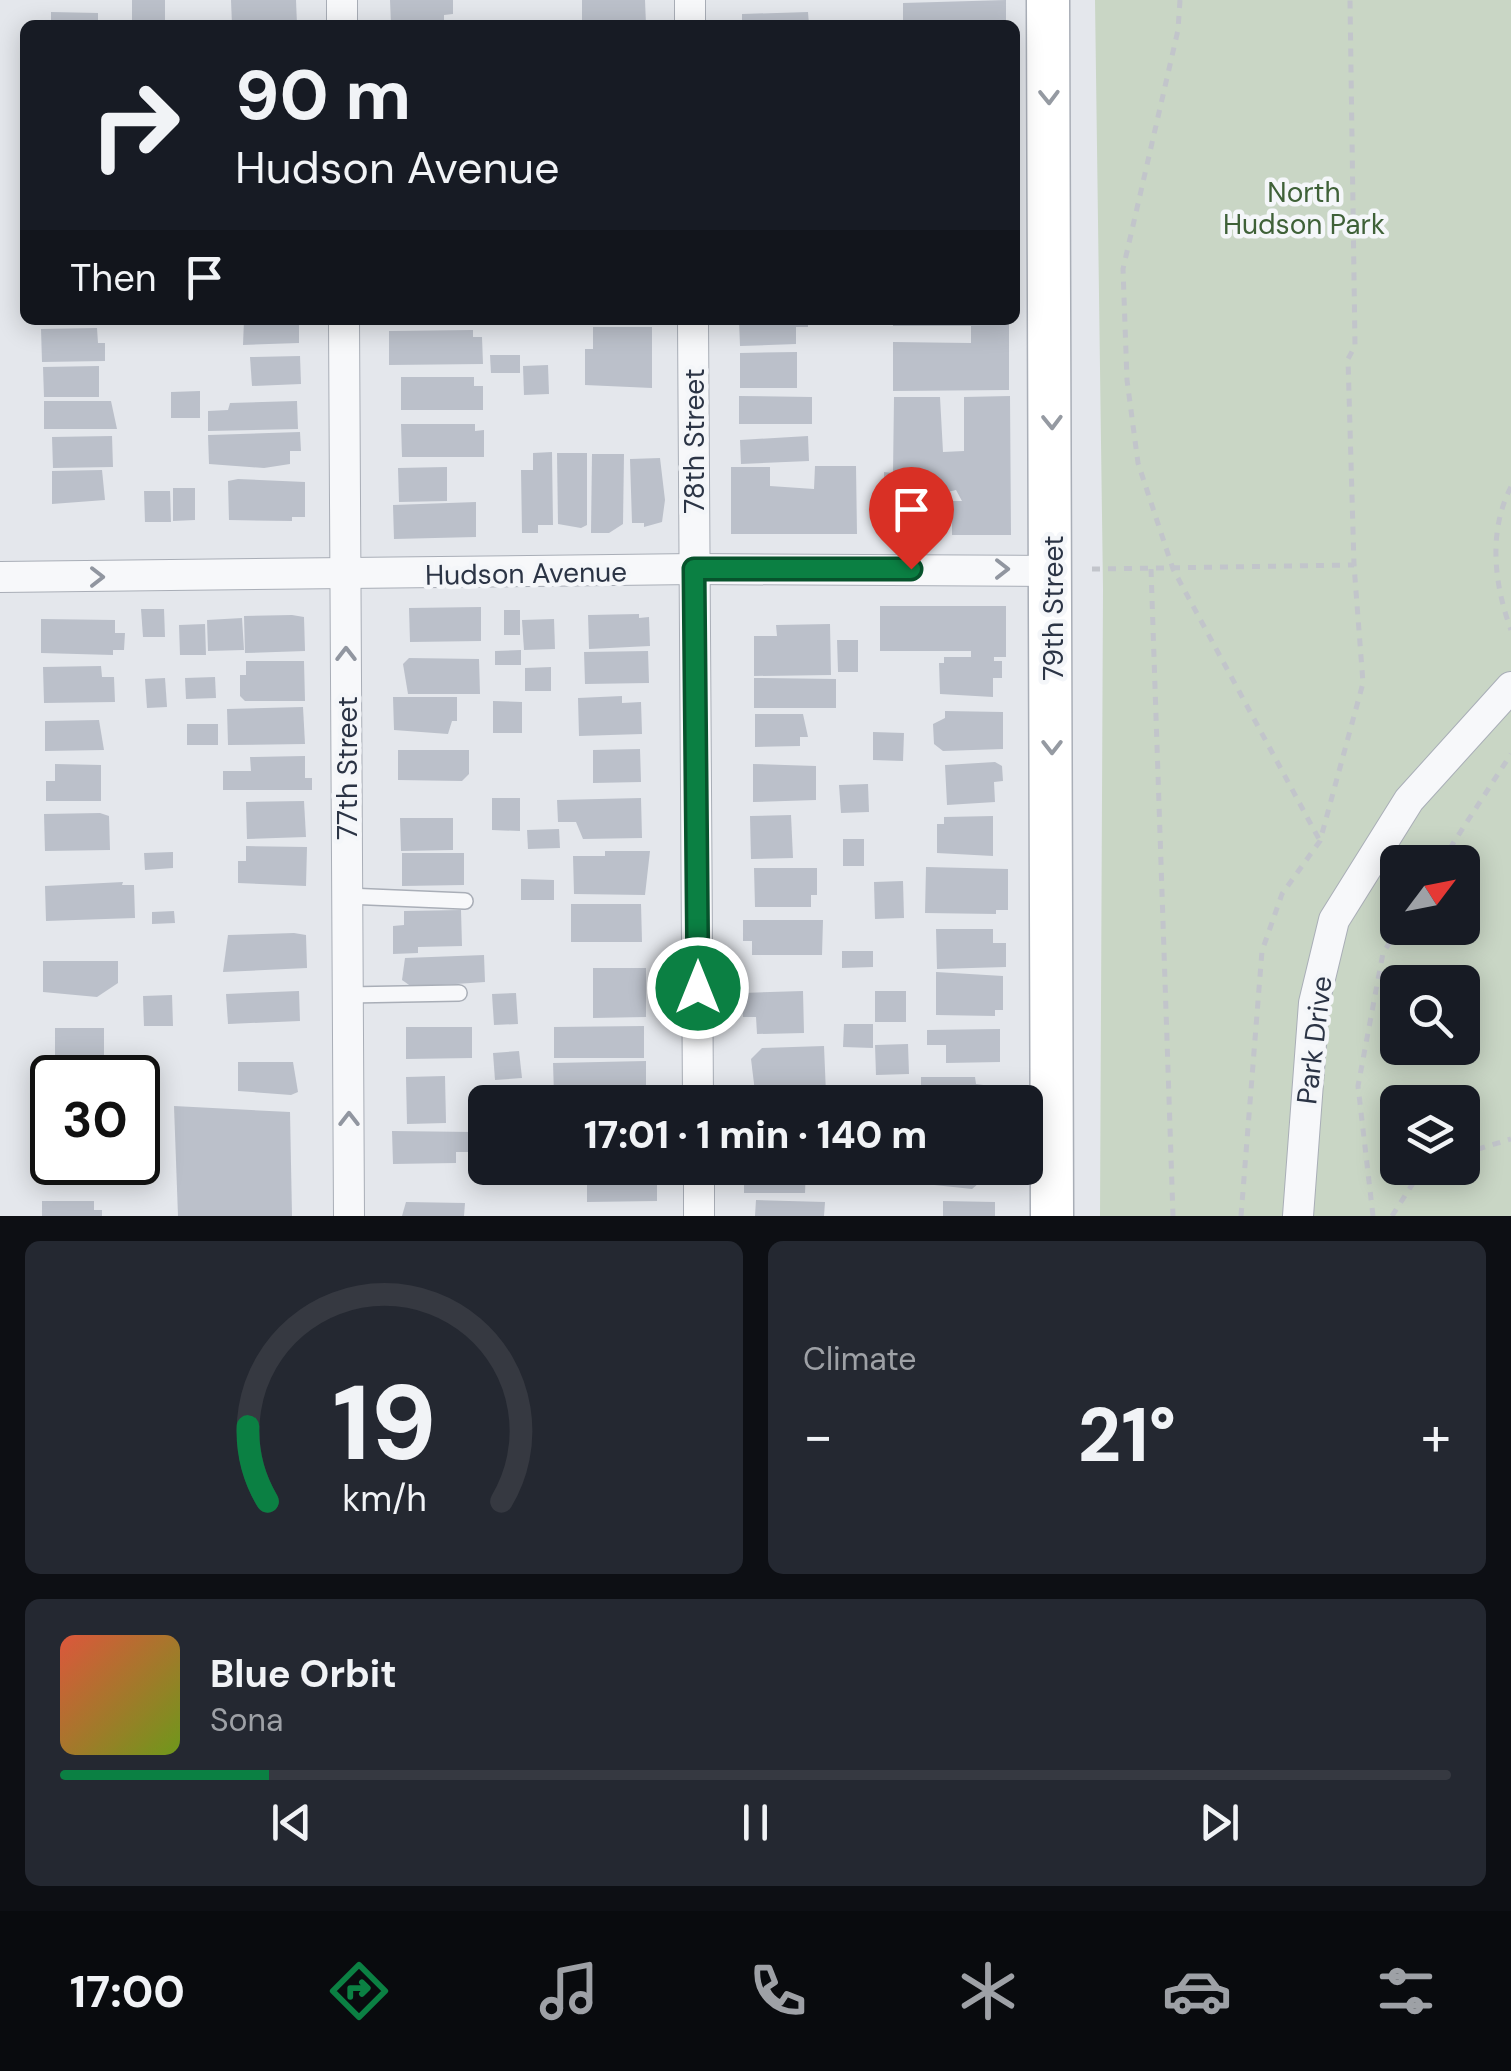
<!DOCTYPE html>
<html lang="en">
<head>
<meta charset="utf-8">
<style>
	:root { --surface:#171b24; --page:#242831; --text:#f1f3f6; --muted:#9ea1a6; --line:#363941; --accent:#0b8043 }
	body { margin:0; font-family:"DM Sans",sans-serif; background:var(--page); color:var(--text); height:100vh; display:flex; flex-direction:column; font-size:38px; white-space:nowrap }
	* { box-sizing:border-box; margin:0 }
	p { font-size:32px; color:var(--muted) }
	.icon { flex:none; width:55px; height:55px; fill:none; stroke:currentColor; stroke-width:2; stroke-linecap:round; stroke-linejoin:round }
	.map { position:relative; height:1216px; overflow:hidden }
	.drawer { display:flex; flex-direction:column; gap:25px; padding:25px; background:#0d0f14; flex:1 }
	.drawer>* { flex:none }
	.guide { position:absolute; left:20px; top:20px; width:1000px; height:305px; border-radius:15px; box-shadow:0 5px 25px #0003; background:#171b24; color:var(--text); overflow:hidden }
	.needle { width:65px; rotate:58deg }
	.fabs { position:absolute; left:1380px; top:845px; display:grid; gap:20px }
	.fabs a { display:grid; place-items:center; width:100px; height:100px; border-radius:15px; background:var(--surface); box-shadow:0 5px 25px #0003; font-size:50px }
	.speed { position:absolute; left:30px; top:1055px; display:flex; gap:20px; font-size:50px; font-weight:700; text-align:center }
	.speed>* { display:grid; place-content:center; width:130px; height:130px; border-radius:50%; background:var(--surface); box-shadow:0 5px 25px #0003; line-height:1 }
	.speed .limit { border:5px solid #111; border-radius:15px; background:#fff; color:#111 }
	.pin { position:absolute; display:grid; place-items:center; width:85px; height:85px; color:#fff; margin:-102px -42px; border-radius:50% 50% 50% 0; rotate:-45deg; box-shadow:0 0 10px #0007 }
	.pin .icon { rotate:45deg }
	.me { position:absolute; width:110px; margin:-55px; rotate:0deg; stroke-linejoin:round; filter:drop-shadow(0 0 8px #0008) }
	.turn { display:flex; align-items:center; gap:35px; height:210px; padding:0 50px; font-size:45px }
	.turn .icon { width:130px; height:130px; stroke-width:2.5 }
	.turn b { display:block; font-size:70px; line-height:85px }
	.then { display:flex; align-items:center; height:95px; padding:0 50px; background:#0003; gap:20px; font-size:38px }
	.big { font-size:75px; font-weight:800; line-height:1.1 }
	.drawer .card { flex:1; display:flex; flex-direction:column; justify-content:center; gap:15px; min-width:0; padding:0 35px; border-radius:15px; background:var(--page) }
	.drawer .dial { align-items:center; gap:0 }
	.dial svg { height:260px; overflow:visible; fill:none; stroke:var(--line); stroke-width:7; stroke-linecap:round; text-anchor:middle }
	.dial text { fill:var(--text); stroke:none }
	.song { display:flex; align-items:center; gap:30px }
	.cover { width:120px; height:120px; border-radius:15px; background:linear-gradient(135deg,hsl(10 70% 55%),hsl(80 70% 35%)) }
	.played { height:10px; border-radius:5px; background:linear-gradient(90deg,var(--accent) 15%,var(--line) 15%) }
	.keys { display:flex; justify-content:space-around; direction:ltr }
	.heat { display:flex; justify-content:space-between; align-items:center; font-size:55px; direction:ltr }
	.drawer .tiles { flex:1; display:grid; gap:25px; grid-template-columns:1fr 1fr }
	.card:last-child { grid-column:span 2 }
	.trip { position:absolute; left:468px; top:1085px; width:575px; height:100px; border-radius:15px; background:var(--surface); box-shadow:0 5px 25px #0003; font-weight:800; line-height:100px; text-align:center }
	.menu { display:flex; height:160px; justify-content:space-around; align-items:center; background:#090b0e; color:var(--muted) }
	.menu .icon { width:70px; height:70px }
	.menu .current { color:var(--accent) }
	.menu b { font-size:45px; color:var(--text) }
	.map>svg:first-child { display:block }
</style>
</head>
<body>
<div class="map">
<svg width="1511" height="1216" viewBox="0 0 1511 1216">
	<rect width="100%" height="100%" fill="#e4e7ec"/>
	<path fill="#c9d6c5" fill-rule="evenodd" d="M1095,0H1511V1216H1100L1103,589ZM1398,862H1462V928H1398ZM1398,982H1462V1048H1398ZM1398,1102H1462V1168H1398Z"/>
	<g fill="#bbc0ca">
		<rect x="132" y="0" width="33" height="22"/>
		<polygon points="231,0 296,0 297,25 232,25"/>
		<polygon points="390,0 453,0 453,14 444,15 444,25 391,25"/>
		<polygon points="582,0 645,0 646,25 582,25"/>
		<polygon points="1006,0 1006,25 903,25 903,3"/>
		<polygon points="51,12 98,13 98,25 51,25"/>
		<polygon points="808,12 809,25 742,25 742,14"/>
		<polygon points="244,320 299,320 299,343 243,345"/>
		<polygon points="739,320 808,320 808,327 796,327 796,344 740,346"/>
		<polygon points="893,320 1009,320 1009,390 893,391 893,342 971,343 971,326 893,326"/>
		<polygon points="593,327 652,327 652,388 585,385 585,349 593,349"/>
		<polygon points="97,328 98,343 105,343 105,361 42,362 41,329"/>
		<polygon points="473,330 473,337 482,337 483,364 389,365 389,331"/>
		<polygon points="797,352 797,388 740,388 740,353"/>
		<polygon points="490,355 520,355 520,373 491,373"/>
		<polygon points="300,356 301,384 252,386 250,357"/>
		<polygon points="548,365 549,394 524,395 523,366"/>
		<polygon points="99,366 99,397 44,397 43,367"/>
		<polygon points="401,377 474,377 474,386 483,386 483,410 401,410"/>
		<polygon points="200,391 200,418 171,418 171,392"/>
		<polygon points="739,396 812,397 812,424 739,424"/>
		<polygon points="1010,396 1011,535 952,535 952,501 962,501 956,490 935,495 936,501 943,501 944,536 885,536 884,472 893,473 894,397 940,397 943,452 964,451 964,397"/>
		<polygon points="44,401 111,401 117,429 44,429"/>
		<polygon points="297,401 298,429 208,431 208,411 228,410 230,403"/>
		<polygon points="401,424 475,424 475,431 484,430 484,457 402,457"/>
		<polygon points="300,432 301,451 290,451 290,464 264,468 209,464 208,435"/>
		<polygon points="112,436 113,467 53,468 52,437"/>
		<polygon points="808,436 809,461 741,464 740,440"/>
		<polygon points="552,452 553,525 538,525 538,533 522,533 521,470 533,470 533,453"/>
		<polygon points="557,453 587,453 587,525 581,528 558,524"/>
		<polygon points="592,454 624,454 623,524 609,533 591,533"/>
		<polygon points="660,458 665,500 662,522 644,527 644,523 632,523 630,459"/>
		<polygon points="815,466 856,466 857,534 731,534 731,467 770,467 770,486 814,489"/>
		<polygon points="447,467 447,501 399,502 398,468"/>
		<polygon points="102,470 105,500 52,504 52,471"/>
		<polygon points="238,479 305,482 305,517 292,517 292,521 229,520 228,481"/>
		<polygon points="173,488 195,488 195,520 173,521"/>
		<polygon points="144,491 170,491 171,522 145,522"/>
		<polygon points="476,502 476,537 394,539 393,505"/>
		<polygon points="880,606 1006,606 1006,657 994,657 994,661 1002,661 1002,678 993,678 993,697 940,694 939,663 944,663 944,657 971,657 971,651 880,651"/>
		<polygon points="481,607 481,641 410,642 409,608"/>
		<polygon points="141,609 164,609 165,637 143,637"/>
		<rect x="504" y="610" width="16" height="25"/>
		<polygon points="639,614 639,618 649,617 650,646 589,649 588,615"/>
		<polygon points="292,615 304,617 305,651 245,653 244,616"/>
		<polygon points="242,618 244,650 208,651 207,620"/>
		<polygon points="41,619 115,620 115,633 125,633 124,650 113,650 113,655 41,653"/>
		<polygon points="554,619 555,649 524,650 522,620"/>
		<polygon points="205,624 206,655 180,655 179,625"/>
		<polygon points="830,624 831,675 754,676 754,636 777,636 776,625"/>
		<polygon points="837,640 858,640 858,672 838,672"/>
		<polygon points="521,650 521,665 495,665 495,651"/>
		<polygon points="648,651 649,683 585,684 584,652"/>
		<polygon points="409,658 479,659 480,694 408,694 403,664"/>
		<polygon points="246,661 304,661 305,701 245,701 240,696 240,675 246,675"/>
		<polygon points="101,666 102,677 114,677 115,702 44,703 43,667"/>
		<polygon points="551,667 551,691 525,691 525,668"/>
		<polygon points="215,677 216,698 186,699 185,678"/>
		<polygon points="165,678 167,707 147,708 145,679"/>
		<polygon points="754,678 836,679 836,708 754,708"/>
		<polygon points="622,696 622,703 641,702 642,734 579,736 578,698"/>
		<polygon points="393,697 457,697 457,721 452,721 448,734 394,730"/>
		<polygon points="493,701 522,702 522,733 493,733"/>
		<polygon points="303,707 305,744 228,745 227,709"/>
		<polygon points="945,711 1003,712 1003,749 943,751 934,744 933,724 945,718"/>
		<polygon points="755,714 803,714 808,737 800,737 800,746 755,747"/>
		<polygon points="99,720 104,750 45,751 45,721"/>
		<rect x="187" y="724" width="31" height="21"/>
		<polygon points="873,732 904,733 903,761 873,760"/>
		<polygon points="640,749 641,782 593,783 593,750"/>
		<polygon points="398,750 469,750 469,774 462,781 398,780"/>
		<polygon points="305,756 305,778 312,778 312,790 223,790 223,771 251,771 250,757"/>
		<polygon points="995,762 1002,766 1003,781 994,782 995,802 947,805 945,765"/>
		<polygon points="55,764 101,765 101,801 46,801 46,781 55,781"/>
		<polygon points="753,764 816,766 816,800 753,802"/>
		<polygon points="868,784 869,812 841,813 839,785"/>
		<polygon points="492,798 520,798 520,831 492,830"/>
		<polygon points="641,798 642,838 583,839 576,822 558,822 557,800"/>
		<polygon points="304,801 306,837 247,839 246,802"/>
		<polygon points="100,813 109,816 110,850 45,851 44,814"/>
		<polygon points="791,815 793,858 751,859 750,816"/>
		<polygon points="993,816 993,856 937,853 937,824 944,824 944,817"/>
		<polygon points="400,818 453,818 453,850 401,851"/>
		<polygon points="559,829 560,848 528,849 527,830"/>
		<rect x="843" y="839" width="21" height="27"/>
		<polygon points="246,846 307,847 306,886 238,883 238,861 246,861"/>
		<polygon points="605,851 650,851 645,895 574,894 573,856 605,856"/>
		<polygon points="173,852 173,868 145,870 144,853"/>
		<polygon points="402,853 464,853 464,885 402,886"/>
		<polygon points="926,867 1008,869 1008,910 996,910 996,914 925,913"/>
		<polygon points="754,868 817,868 817,895 811,895 811,907 755,907"/>
		<polygon points="521,879 554,880 554,900 521,900"/>
		<polygon points="903,881 904,918 875,919 874,882"/>
		<polygon points="123,882 122,885 134,885 135,918 46,921 45,886"/>
		<polygon points="571,904 641,904 642,942 571,942"/>
		<polygon points="461,910 462,946 418,947 418,953 393,954 393,926 404,925 404,911"/>
		<polygon points="174,911 175,923 152,924 152,912"/>
		<polygon points="743,920 823,920 822,955 752,955 752,941 743,941"/>
		<polygon points="936,929 993,929 993,943 1006,943 1006,967 937,969"/>
		<polygon points="294,933 306,935 307,968 223,972 228,935"/>
		<polygon points="842,951 873,951 873,967 842,968"/>
		<polygon points="484,955 485,982 412,987 402,980 405,958"/>
		<polygon points="43,961 118,961 118,983 97,997 43,992"/>
		<polygon points="593,968 646,968 646,1017 593,1018"/>
		<polygon points="936,972 1003,976 1003,1010 995,1010 995,1016 936,1015"/>
		<polygon points="299,991 300,1021 228,1024 226,994"/>
		<polygon points="803,991 804,1033 757,1034 756,1017 743,1017 742,993"/>
		<rect x="875" y="991" width="31" height="31"/>
		<polygon points="516,993 518,1024 494,1025 492,994"/>
		<polygon points="172,995 173,1026 144,1026 143,996"/>
		<polygon points="844,1024 873,1024 873,1048 843,1047"/>
		<polygon points="644,1026 644,1058 554,1058 554,1027"/>
		<polygon points="406,1027 472,1027 472,1058 406,1059"/>
		<rect x="55" y="1028" width="49" height="35"/>
		<polygon points="1000,1029 1000,1062 946,1063 946,1045 927,1045 927,1030"/>
		<polygon points="908,1044 909,1074 876,1075 875,1045"/>
		<polygon points="824,1046 826,1094 776,1097 755,1092 751,1059 762,1048"/>
		<polygon points="519,1051 522,1078 495,1080 493,1053"/>
		<polygon points="646,1061 646,1093 554,1094 553,1063"/>
		<polygon points="238,1062 293,1062 298,1092 291,1095 238,1091"/>
		<polygon points="445,1076 446,1123 407,1124 406,1077"/>
		<polygon points="921,1077 975,1077 976,1084 1006,1088 1006,1102 921,1102"/>
		<rect x="138" y="1097" width="7" height="67"/>
		<polygon points="174,1106 290,1112 292,1216 178,1216"/>
		<polygon points="392,1131 473,1132 473,1152 456,1152 456,1163 393,1164"/>
		<polygon points="587,1168 657,1168 657,1201 587,1202"/>
		<polygon points="744,1168 806,1168 805,1193 744,1193"/>
		<polygon points="925,1168 1002,1168 1002,1184 979,1183 972,1189 925,1184"/>
		<polygon points="756,1200 825,1202 824,1216 755,1216"/>
		<polygon points="42,1201 94,1201 94,1210 102,1210 102,1216 42,1216"/>
		<polygon points="943,1201 995,1202 995,1216 943,1216"/>
		<polygon points="406,1202 465,1203 464,1216 402,1216"/>
	</g>
	<g fill="none" stroke-linecap="round" stroke-linejoin="round">
		<g stroke="#a9aeb7" stroke-width="18">
			<g id="lane">
				<polyline points="347,896 465,901"/>
				<polyline points="348,995 459,993"/>
			</g>
		</g>
		<g stroke="#a9aeb7" stroke-width="32">
			<g id="street">
				<polyline points="342,0 342,25"/>
				<polyline points="690,0 690,25"/>
				<polyline points="344,320 349,1216"/>
				<polyline points="693,320 698,1102"/>
				<polyline points="0,577 695,569 1052,571"/>
				<polyline points="699,1168 699,1216"/>
				<polyline points="1298,1216 1314,1003 1334,920 1409,800 1511,687"/>
			</g>
		</g>
		<g stroke="#a9aeb7" stroke-width="45">
			<polyline id="secondary" points="1048,0 1052,1216"/>
		</g>
		<g stroke="#c2c5cb" stroke-width="5" stroke-dasharray="8 8" stroke-linecap="butt">
			<polyline points="1180,0 1178,30 1123,269 1127,380 1138,463 1173,569 1320,841"/>
			<path d="M1511,487C1488,531 1494,584 1511,630"/>
			<polyline points="1092,569 1354,565"/>
			<polyline points="1151,569 1173,1216"/>
			<polyline points="1441,862 1511,754"/>
			<polyline points="1462,1154 1511,1139"/>
			<polyline points="1241,1216 1262,951 1282,894 1320,841 1363,683 1354,565 1348,359 1355,346 1350,0"/>
			<polyline points="1373,1216 1358,1086 1383,953 1399,928"/>
			<polyline points="1392,1216 1415,1180 1435,1168"/>
		</g>
		<use href="#lane" stroke="#f7f8fa" stroke-width="15"/>
		<use href="#street" stroke="#f7f8fa" stroke-width="30"/>
		<use href="#secondary" stroke="#fff" stroke-width="42"/>
	</g>
	<defs><path id="oneway-chevron" d="M-2-3.5L2.5 0L-2 3.5" fill="none" stroke-width="1.6" stroke-linecap="round" stroke-linejoin="round" transform="scale(2.5)"/></defs>
	<g stroke="#959aa2">
		<use href="#oneway-chevron" transform="translate(1049 97) rotate(89)"/>
		<use href="#oneway-chevron" transform="translate(1052 422) rotate(89)"/>
		<use href="#oneway-chevron" transform="translate(1052 747) rotate(90)"/>
	</g>
	<g stroke="#9196a0">
		<use href="#oneway-chevron" transform="translate(1002 569)"/>
		<use href="#oneway-chevron" transform="translate(97 577)"/>
		<use href="#oneway-chevron" transform="translate(346 654) rotate(-90)"/>
		<use href="#oneway-chevron" transform="translate(349 1119) rotate(-90)"/>
	</g>
	<g fill="none" stroke-linecap="round" stroke-linejoin="round">
		<g stroke="#07532c" stroke-width="25">
			<polyline id="route" points="698,988 694,569 911,569"/>
		</g>
		<use href="#route" stroke="#0b8043" stroke-width="18"/>
	</g>
	<g text-anchor="middle" stroke-width="9" stroke-linejoin="round" paint-order="stroke">
		<g font-size="28" fill="#3f6138" stroke="#f4f6f9">
			<text x="1304" y="202">North<tspan x="1304" dy="32">Hudson Park</tspan></text>
		</g>
		<g font-size="28" fill="#2b3445" stroke="#f4f6f9">
			<text transform="translate(694 441) rotate(-90)" y="10">78th Street</text>
			<text transform="translate(526 573) rotate(-1)" y="10">Hudson Avenue</text>
			<text transform="translate(1053 608) rotate(-90)" y="10">79th Street</text>
			<text transform="translate(347 768) rotate(-90)" y="10">77th Street</text>
			<text transform="translate(1314 1040) rotate(-83)" y="10">Park Drive</text>
		</g>
	</g>
</svg>
<div class="fabs">
<a><svg class="needle" viewBox="-14 -14 28 28"><path d="M0-13l5 13h-10z" fill="#e53935"/><path d="M0 13l5-13h-10z" fill="#9ea1a6"/></svg></a>
<a><svg class="icon" aria-label="search" viewBox="0 0 24 24"><circle cx="10" cy="10" r="6"/><path d="M15 15l6 6"/></svg></a>
<a><svg class="icon" aria-label="layers" viewBox="0 0 24 24"><path d="M12 4l9 5-9 5-9-5zM3 14l9 5 9-5"/></svg></a>
</div>
<div class="speed"><div class="limit">30</div></div>
<div class="pin" style="left:911px;top:569px;background:#d93025"><svg class="icon" aria-label="arrive" viewBox="0 0 24 24"><path d="M6 21V4h12l-3 4 3 4H6"/></svg></div>
<svg class="me" style="left:698px;top:988px" viewBox="-20 -20 40 40"><circle r="17" fill="#0b8043" stroke="#fff" stroke-width="3"/><path d="M0-11L8 9 0 5-8 9z" fill="#fff"/></svg>
<div class="trip">17:01 · 1 min · 140 m</div>
<div class="guide">
<div class="turn"><svg class="icon" aria-label="right" viewBox="0 0 24 24"><path d="M7 20v-9h11M14 6l5 5-5 5"/></svg><div><b>90 m</b>Hudson Avenue</div></div>
<div class="then">Then<svg class="icon" aria-label="arrive" viewBox="0 0 24 24"><path d="M6 21V4h12l-3 4 3 4H6"/></svg></div>
</div>
</div>
<section class="drawer">
<div class="tiles">
<div class="card dial"><svg viewBox="0 0 100 80">
<path d="M14 69A42 42 0 1 1 86 69"/>
<path d="M14 69A42 42 0 0 1 8 46" stroke="#0b8043"/>
<text x="50" y="56" font-size="32" font-weight="700">19</text>
<text x="50" y="72" font-size="11">km/h</text>
</svg></div>
<div class="card"><p>Climate</p>
<div class="heat"><a>−</a><b class="big">21°</b><a>+</a></div>
</div>
<div class="card">
<div class="song"><i class="cover"></i><div><b>Blue Orbit</b><p>Sona</p></div></div>
<div class="played"></div>
<div class="keys"><svg class="icon" aria-label="previous" viewBox="0 0 24 24"><path d="M18 5L8 12l10 7zM5 5v14"/></svg><svg class="icon" aria-label="pause" viewBox="0 0 24 24"><path d="M8 5v14M16 5v14"/></svg><svg class="icon" aria-label="next" viewBox="0 0 24 24"><path d="M6 5l10 7-10 7zM19 5v14"/></svg></div>
</div>
</div>
</section>
<nav class="menu">
<b>17:00</b>
<svg class="icon current" aria-label="directions" viewBox="0 0 24 24"><path d="M12 3l9 9-9 9-9-9zM9 14v-3h6M13 9l2 2-2 2"/></svg>
<svg class="icon" aria-label="music" viewBox="0 0 24 24"><path d="M9 18V5l10-2v13"/><circle cx="6" cy="18" r="3"/><circle cx="16" cy="16" r="3"/></svg>
<svg class="icon" aria-label="phone" viewBox="0 0 24 24"><path d="M5 4h4l2 5-3 2q2 4 5 5l2-3 5 2v4C11 20 4 13 5 4z"/></svg>
<svg class="icon" aria-label="climate" viewBox="0 0 24 24"><path d="M12 3v18M4 7l16 10M4 17L20 7"/></svg>
<svg class="icon" aria-label="car" viewBox="0 0 24 24"><path d="M5 17H2v-5l4-1 3-4h7l3 4 3 1v5h-3M9 17h6M6 11h13"/><circle cx="7" cy="17" r="2"/><circle cx="17" cy="17" r="2"/></svg>
<svg class="icon" aria-label="filters" viewBox="0 0 24 24"><path d="M4 7h16M4 17h16"/><circle cx="9" cy="7" r="2"/><circle cx="15" cy="17" r="2"/></svg>
</nav>
</body>
</html>
